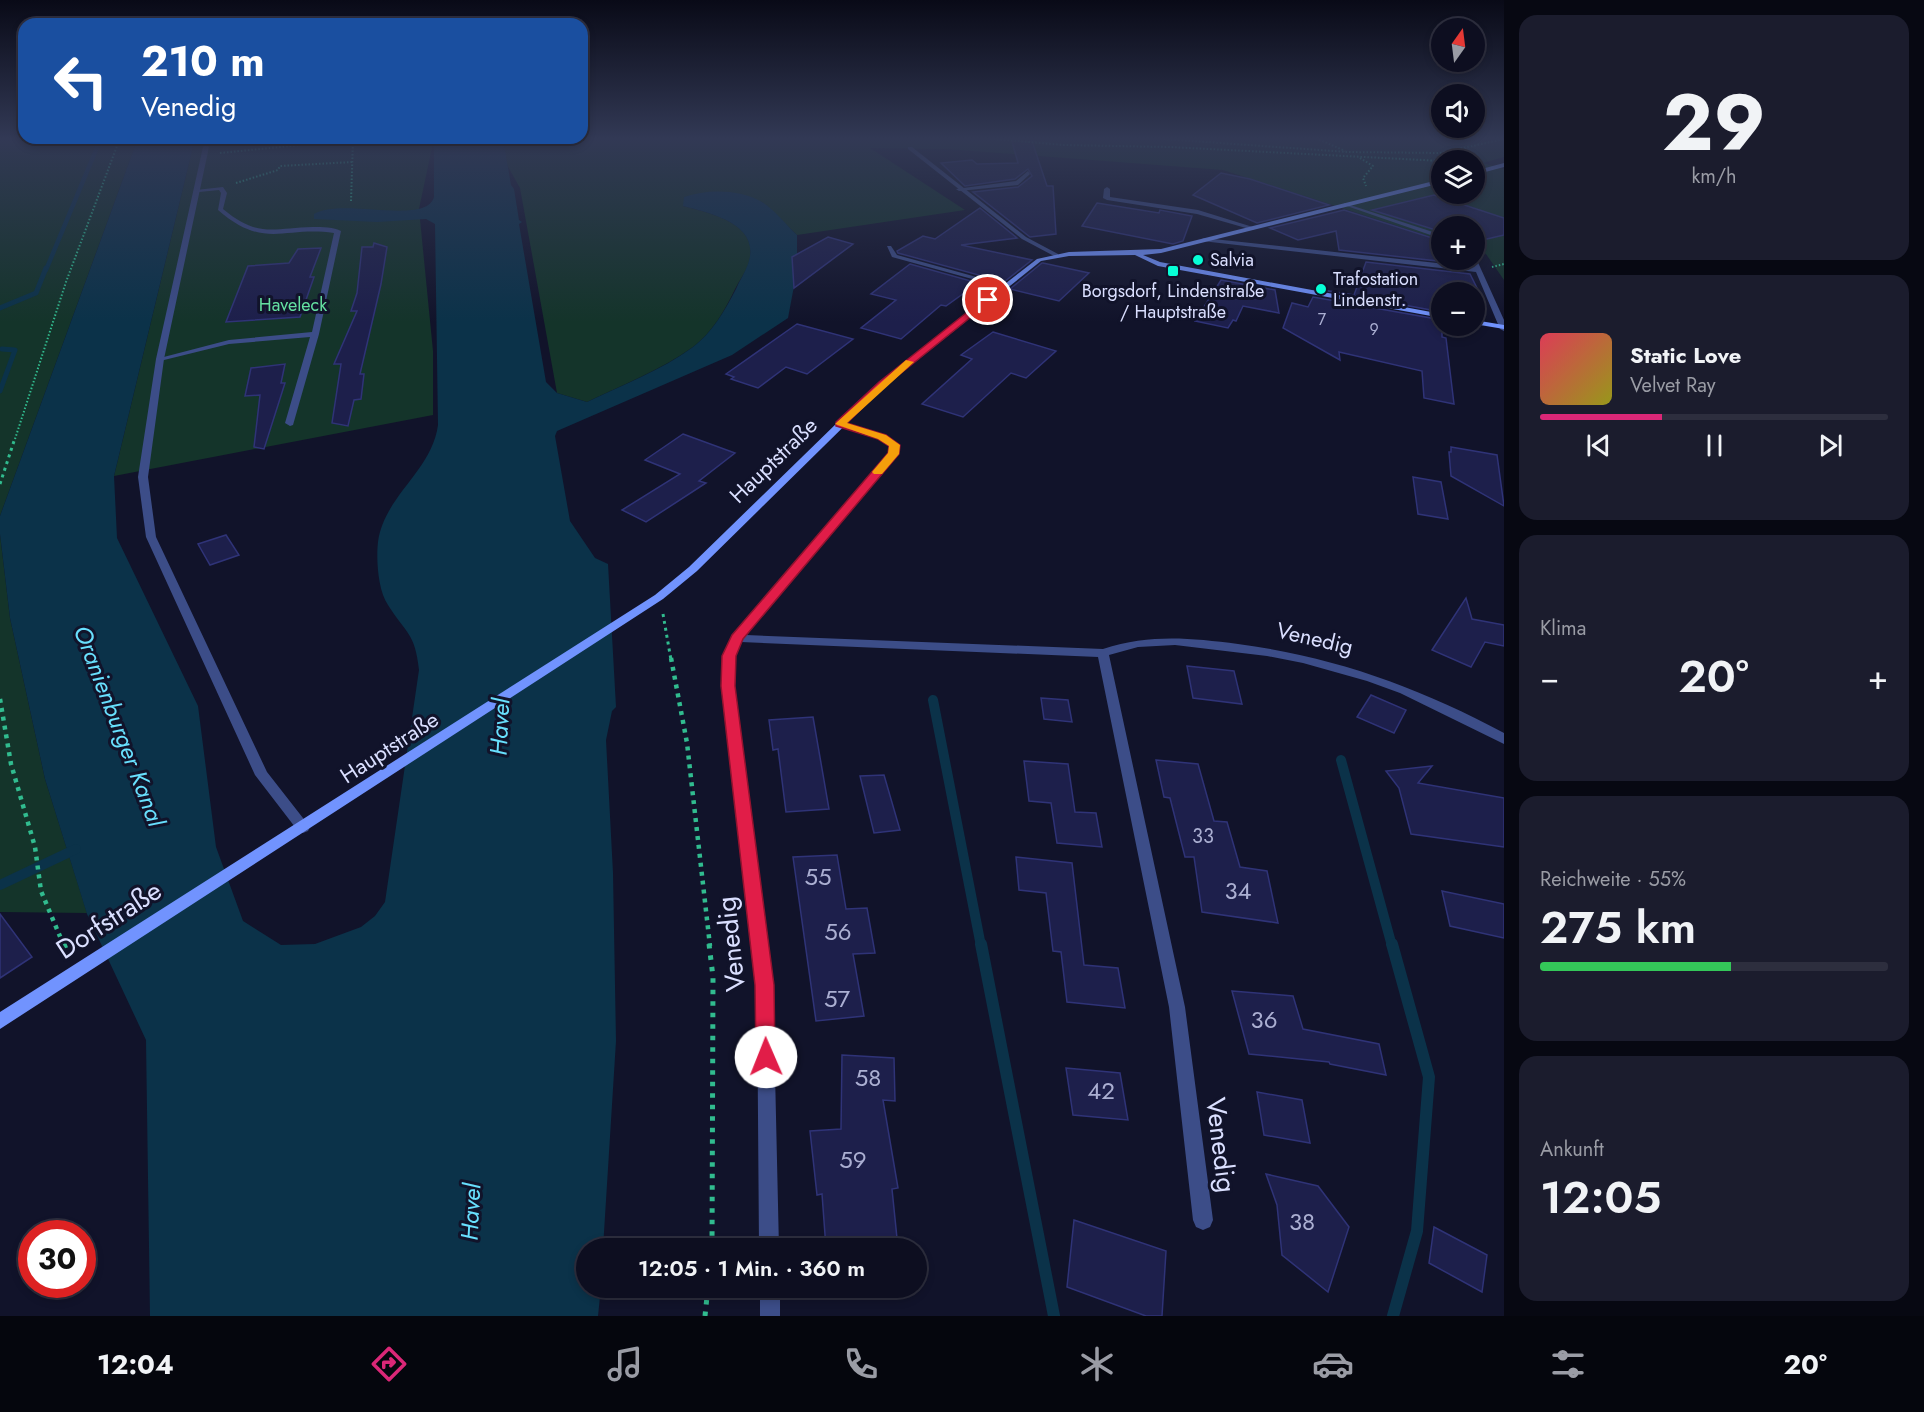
<!DOCTYPE html>
<html lang="de">
<head>
<meta charset="utf-8">
<style>
	:root { --surface:#0d0e20; --page:#1b1c2d; --text:#f1f3f6; --muted:#9a9ca5; --line:#2d2e3e; --accent:#db2777 }
	body { margin:0; font-family:Jost,sans-serif; background:var(--page); color:var(--text); height:100vh; display:flex; flex-direction:column; font-size:22px; white-space:nowrap }
	* { box-sizing:border-box; margin:0 }
	p { font-size:20px; color:var(--muted) }
	.icon { flex:none; width:33px; height:33px; fill:none; stroke:currentColor; stroke-width:2; stroke-linecap:round; stroke-linejoin:round }
	.map { position:relative; flex:1; overflow:hidden }
	.sheet { display:flex; flex-direction:column; gap:15px; padding:15px; background:#070812; width:420px }
	.sheet>* { flex:none }
	.hud { position:absolute; left:18px; top:18px; width:570px; height:126px; border-radius:18px; box-shadow:0 3px 9px #0003,0 0 0 2px var(--line); background:#1a4fa0; color:#fff; overflow:hidden }
	.needle { width:39px; rotate:14deg }
	.buttons { position:absolute; left:1431px; top:18px; display:grid; gap:12px }
	.buttons a { display:grid; place-items:center; width:54px; height:54px; border-radius:50%; background:var(--surface); box-shadow:0 3px 9px #0003,0 0 0 2px var(--line); font-size:30px }
	.speed { position:absolute; left:18px; top:1220px; display:flex; gap:12px; font-size:30px; font-weight:700; text-align:center }
	.speed>* { display:grid; place-content:center; width:78px; height:78px; border-radius:50%; background:var(--surface); box-shadow:0 3px 9px #0003,0 0 0 2px var(--line); line-height:1 }
	.speed .limit { border:9px solid #d22; background:#fff; color:#111 }
	.pin { position:absolute; display:grid; place-items:center; width:51px; height:51px; color:#fff; margin:-26px; border:3px solid #fff; border-radius:50%; box-shadow:0 2px 6px #0007 }
	.me { position:absolute; width:66px; margin:-33px; rotate:359deg; stroke-linejoin:round; filter:drop-shadow(0 0 4px #0008) }
	.turn { display:flex; align-items:center; gap:21px; height:126px; padding:0 24px; font-size:27px }
	.turn .icon { width:78px; height:78px; stroke-width:2.5 }
	.turn b { display:block; font-size:42px; line-height:51px }
	.big { font-size:45px; font-weight:600; line-height:1.1 }
	.sheet .card { flex:1; display:flex; flex-direction:column; justify-content:center; gap:9px; min-width:0; padding:0 21px; border-radius:18px; background:var(--page) }
	.sheet .dial { align-items:center; gap:0 }
	.dial b { font-size:78px; line-height:1 }
	.song { display:flex; align-items:center; gap:18px }
	.cover { width:72px; height:72px; border-radius:9px; background:linear-gradient(135deg,hsl(350 70% 55%),hsl(60 70% 35%)) }
	.played { height:6px; border-radius:3px; background:linear-gradient(90deg,var(--accent) 35%,var(--line) 35%) }
	.keys { display:flex; justify-content:space-around; direction:ltr }
	.heat { display:flex; justify-content:space-between; align-items:center; font-size:33px; direction:ltr }
	.charge { height:9px; border-radius:4px; background:linear-gradient(90deg,#34c759 55%,var(--line) 0) }
	.trip { position:absolute; left:576px; top:1238px; width:351px; height:60px; border-radius:30px; background:var(--surface); box-shadow:0 3px 9px #0003,0 0 0 2px var(--line); font-weight:600; line-height:60px; text-align:center }
	.menu { display:flex; height:96px; justify-content:space-around; align-items:center; background:#05060d; color:var(--muted) }
	.menu .icon { width:42px; height:42px }
	.menu .active { color:var(--accent) }
	.menu b { font-size:27px; color:var(--text) }
	main { display:flex; flex:1; min-height:0 }
	.map>svg:first-child { display:block }
</style>
</head>
<body>
<main>
<div class="map">
<svg width="1504" height="1316" viewBox="0 0 1504 1316">
	<rect width="100%" height="100%" fill="#11132a"/>
	<g fill="#14342a" fill-rule="evenodd">
		<polygon points="0,138 138,138 0,516"/>
		<polygon points="195,138 434,138 419,209 433,351 433,415 114,476"/>
		<path d="M503,138H1504V157L1483,163L1504,169V280L1486,254L1475,250L1474,226H1442L1441,240L1223,170L947,149L870,148L965,210L797,235L762,202L737,194L683,206C710,213 763,224 748,265C745,273 739,281 735,289C725,310 712,333 693,347C661,370 622,385 587,402L557,393L520,188L507,165ZM1442,160H1474V194H1442Z"/>
		<polygon points="0,534 10,618 45,779 87,913 0,912"/>
	</g>
	<path fill="#0b3249" d="M138,138H195L114,476L117,538L198,706L216,847L243,921L281,945L315,944L361,927L375,916L385,902L419,670C415,632 406,634 388,605C378,590 376,560 378,542C384,496 432,471 438,425L435,224L426,219L377,222L314,219V214C342,197 426,226 434,197V138H503L511,185L514,189L519,220L522,222L519,224L546,382L557,393L587,402C622,385 662,370 693,347C712,333 725,310 736,289C739,281 745,273 748,264C762,224 710,213 683,206L684,197C707,189 740,189 762,202C775,210 786,225 797,235V270L788,318L732,355L557,431L555,436L570,521L595,558L608,564L616,707L612,711L606,740L613,873L616,1041L603,1248H586V1287H601L598,1316H150L146,1040L87,914L45,779L10,618L0,534V516Z"/>
	<g fill="none" stroke-linecap="round" stroke-linejoin="round">
		<polyline stroke="#0b3249" stroke-width="4.5" points="46,270 101,138"/>
		<g stroke="#0b3249" stroke-width="5">
			<polyline points="0,308 36,293 46,268"/>
			<polyline points="0,391 15,350 2,349"/>
		</g>
		<g stroke="#0b3249" stroke-width="10">
			<polyline points="933,700 981,946"/>
			<polyline points="1341,760 1392,946"/>
			<polyline points="0,885 76,849"/>
		</g>
		<g stroke="#0b3249" stroke-width="12">
			<polyline points="981,944 1054,1316"/>
			<polyline points="1392,944 1429,1077 1417,1231 1393,1316"/>
		</g>
	</g>
	<g fill="#1d1f4b" stroke="#2f3377" stroke-width="1.5">
		<polygon points="1011,138 1031,138 1047,186 1053,186 1056,234 1030,237 973,192 1018,187 1032,176 1028,169 1015,179 965,186 941,163 972,160 977,164 1018,163"/>
		<polygon points="1221,173 1250,179 1329,205 1257,223 1193,195"/>
		<polygon points="1434,195 1504,218 1504,235 1474,242 1474,226 1442,226 1442,232 1372,210"/>
		<polygon points="1097,203 1159,213 1160,210 1192,216 1183,241 1173,244 1082,226"/>
		<polygon points="980,208 1017,238 961,245 1032,260 1004,282 898,253 897,251 923,236 935,239"/>
		<polygon points="1344,210 1442,241 1442,260 1463,260 1465,264 1339,250 1336,231 1298,240 1270,228"/>
		<polygon points="828,237 853,244 794,288 792,257"/>
		<polygon points="374,243 387,247 381,284 360,374 364,374 361,399 354,400 348,426 332,423 341,364 334,364 357,311 351,311 357,293 362,247 373,247"/>
		<polygon points="321,248 310,277 314,277 300,317 226,322 248,266 289,263 298,249"/>
		<polygon points="1366,262 1470,274 1482,298 1474,297 1474,292 1442,292 1442,312 1317,289 1354,295"/>
		<polygon points="1042,263 1043,263 1089,273 1059,301 1010,289"/>
		<polygon points="910,264 978,283 946,306 941,305 901,339 861,328 896,300 871,294"/>
		<polygon points="1221,280 1275,290 1279,313 1243,306 1236,321 1233,320 1228,328 1195,321"/>
		<polygon points="1313,297 1442,320 1442,337 1446,338 1454,404 1424,398 1422,371 1339,352 1340,360 1283,328 1292,303 1308,307"/>
		<polygon points="797,324 853,339 807,374 786,367 758,388 731,379 734,377 726,374"/>
		<polygon points="993,332 1056,351 1026,378 1011,373 963,417 922,404 972,359 961,355"/>
		<polygon points="285,364 281,383 285,383 264,449 254,447 260,395 245,396 251,368"/>
		<polygon points="683,434 735,453 699,481 706,483 646,522 622,510 680,474 645,460"/>
		<polygon points="1451,447 1497,455 1504,506 1451,476 1449,452 1451,452"/>
		<polygon points="1413,477 1441,482 1448,519 1418,514"/>
		<polygon points="226,535 239,555 210,565 198,544"/>
		<polygon points="1466,598 1472,619 1504,625 1504,646 1485,642 1471,667 1432,650"/>
		<polygon points="1187,666 1234,671 1242,704 1193,698"/>
		<polygon points="1371,695 1406,710 1394,733 1357,717"/>
		<polygon points="1041,698 1068,700 1072,722 1044,719"/>
		<polygon points="813,717 829,809 786,812 778,749 773,750 769,720"/>
		<polygon points="1156,760 1198,764 1214,821 1227,822 1240,867 1267,871 1278,923 1202,912 1194,857 1185,857 1170,798 1164,797"/>
		<polygon points="1024,761 1068,764 1075,812 1096,813 1102,847 1057,843 1051,803 1029,801"/>
		<polygon points="1432,766 1418,783 1504,798 1504,847 1411,834 1399,788 1386,771"/>
		<polygon points="884,775 900,830 874,833 860,776"/>
		<polygon points="837,855 846,909 867,908 875,953 853,954 864,1016 816,1021 793,857"/>
		<polygon points="1016,857 1072,863 1084,965 1118,968 1125,1008 1067,1002 1061,952 1053,951 1046,893 1019,890"/>
		<polygon points="1442,891 1504,904 1504,938 1450,926"/>
		<polygon points="0,914 32,957 0,978"/>
		<polygon points="1232,991 1293,996 1303,1029 1379,1044 1386,1075 1330,1064 1329,1062 1249,1054"/>
		<polygon points="842,1055 894,1058 895,1101 883,1100 898,1188 892,1189 898,1248 826,1248 822,1194 817,1195 810,1131 841,1129"/>
		<polygon points="1066,1068 1120,1073 1128,1120 1073,1115"/>
		<polygon points="1257,1092 1302,1100 1310,1143 1264,1135"/>
		<polygon points="1266,1174 1318,1186 1349,1227 1328,1292 1282,1255 1277,1205"/>
		<polygon points="1074,1220 1166,1251 1162,1316 1146,1316 1067,1287"/>
		<polygon points="1434,1227 1487,1255 1482,1292 1429,1263"/>
	</g>
	<g fill="none" stroke-linecap="round" stroke-linejoin="round">
		<g stroke="#31bc8f" stroke-width="2" stroke-dasharray="1.5 2" stroke-linecap="butt">
			<polyline points="983,138 1064,145 1170,147 1442,161"/>
			<polyline points="1150,138 1348,152 1440,153 1504,139"/>
			<polyline points="1316,138 1345,151"/>
			<polyline points="220,153 369,138"/>
			<polyline points="1360,158 1373,166 1363,178 1366,186"/>
			<polyline points="236,183 278,170 280,166 352,162"/>
			<polyline points="351,201 353,140"/>
			<polyline points="1492,267 1504,264"/>
			<polyline points="15,439 66,282 120,138"/>
		</g>
		<g stroke="#31bc8f" stroke-width="3" stroke-dasharray="3 4" stroke-linecap="butt">
			<polyline points="0,484 15,438"/>
			<polyline points="663,614 671,660"/>
		</g>
		<g stroke="#31bc8f" stroke-width="4.5" stroke-dasharray="4 5" stroke-linecap="butt">
			<polyline points="671,658 687,743 710,946"/>
			<polyline points="0,699 11,764 35,847 41,891 64,946"/>
		</g>
		<g stroke="#31bc8f" stroke-width="5" stroke-dasharray="4.5 7" stroke-linecap="butt">
			<polyline points="64,944 68,954"/>
			<polyline points="709,944 713,977 712,1248"/>
			<polyline points="705,1316 708,1287"/>
		</g>
		<g fill="#3c4d88" fill-rule="evenodd">
			<polygon points="1028,171 1030,174 1018,185 959,191 956,189 1016,181"/>
			<path d="M223,187L227,193L223,209C258,238 272,228 313,227C322,227 334,227 341,231L319,334L293,425L290,426L285,423L310,337L229,344L160,361L156,359L229,340L312,332L334,233C283,226 264,250 218,210L221,193L219,190L199,192L196,190Z"/>
			<polygon points="887,246 891,246 897,255 1009,286 1005,288 892,257"/>
		</g>
		<g fill="#3c4d88" fill-rule="evenodd">
			<polygon points="206,145 209,147 164,359 148,477 156,537 267,772 310,827 308,831 303,833 298,831 255,775 146,537 138,477 156,359 203,147"/>
			<polygon points="908,147 912,147 1026,237 1058,254 1058,256 1054,256 1022,239 908,149"/>
			<polygon points="1107,187 1110,189 1110,197 1198,210 1256,228 1253,230 1197,214 1107,200 1103,198 1104,189"/>
			<polygon points="1344,203 1442,235 1442,239 1344,205"/>
			<polygon points="1204,238 1474,267 1471,260 1476,258 1504,320 1504,331 1500,329 1476,272 1202,241 1202,239"/>
			<path d="M840,421L885,435L899,445L898,454L746,635L1103,649C1150,634 1189,638 1238,644C1335,657 1418,687 1504,733V744L1400,693L1367,681L1303,663L1267,656L1175,645L1138,647L1109,655L1185,1007L1213,1220L1210,1227L1203,1230L1196,1227L1193,1220L1169,1007L1098,657L741,642L735,656L734,686L773,985L779,1248H759L757,985L722,686L723,656L733,635L888,454L889,446L879,439L837,426V422Z"/>
			<rect x="760" y="1287" width="20" height="29"/>
		</g>
		<g fill="#7193fe" fill-rule="evenodd">
			<polygon points="1504,163 1504,167 1474,175 1474,171"/>
			<polygon points="1442,179 1442,183 1161,253 1143,255 1160,262 1442,314 1442,318 1158,266 1135,255 1069,256 1041,261 885,386 697,571 663,599 0,1029 0,1012 655,595 689,567 879,382 1037,259 1069,252 1161,249"/>
			<polygon points="1474,320 1504,325 1504,329 1474,324"/>
		</g>
	</g>
	<linearGradient id="sky" x2="0" y2="1"><stop stop-color="#090a17"/><stop offset="0.43" stop-color="#323955"/><stop offset="1" stop-color="#323955" stop-opacity="0"/></linearGradient>
	<rect width="1504" height="322" fill="url(#sky)"/>
	<polygon fill="#e11d48" stroke="#92132f" stroke-width="1.5" points="985,298 992,300 885,386 847,423 886,435 900,445 899,454 743,639 736,656 735,686 774,985 775,1057 773,1063 766,1066 759,1063 756,1057 755,985 721,686 722,656 732,635 888,453 889,446 878,439 836,426 836,422 879,382"/>
	<polygon fill="#f59e0b" points="906,360 914,362 847,423 886,435 900,445 899,454 882,474 874,474 872,472 888,453 889,446 878,439 835,424"/>
	<g fill="#07fed6" stroke="#11132a" stroke-width="2">
		<circle cx="1198" cy="260" r="6"/>
		<rect x="1167" y="265" width="12" height="12" rx="3"/>
		<circle cx="1321" cy="289" r="6"/>
	</g>
	<g text-anchor="middle" stroke-width="6" stroke-linejoin="round" paint-order="stroke">
		<g font-size="16" fill="#abafd2">
			<text x="1322" y="325">7</text>
			<text x="1374" y="335">9</text>
		</g>
		<g font-size="18" fill="#dadfff" stroke="#11132a" text-anchor="start">
			<text x="1210" y="266">Salvia</text>
			<text x="1333" y="285">Trafostation<tspan x="1333" dy="21">Lindenstr.</tspan></text>
			<text x="1173" y="297" text-anchor="middle">Borgsdorf, Lindenstraße<tspan x="1173" dy="21">/ Hauptstraße</tspan></text>
		</g>
		<g font-size="18" fill="#64e0a1" stroke="#11132a">
			<text x="293" y="311">Haveleck</text>
		</g>
		<g font-size="20" fill="#abafd2">
			<text x="1203" y="843">33</text>
		</g>
		<g font-size="22" fill="#dadfff" stroke="#11132a">
			<text transform="translate(773 460) rotate(-44)" y="8">Hauptstraße</text>
			<text transform="translate(1315 638) rotate(13)" y="8">Venedig</text>
			<text transform="translate(389 747) rotate(-33)" y="8">Hauptstraße</text>
		</g>
		<g font-size="24" font-style="italic" fill="#68e0fe" stroke="#11132a">
			<text transform="translate(119 726) rotate(69)" y="8">Oranienburger Kanal</text>
			<text transform="translate(500 727) rotate(-87)" y="8">Havel</text>
			<text transform="translate(471 1212) rotate(-87)" y="8">Havel</text>
		</g>
		<g font-size="24" fill="#abafd2">
			<text x="818" y="885">55</text>
			<text x="1238" y="899">34</text>
			<text x="838" y="940">56</text>
			<text x="837" y="1007">57</text>
			<text x="1264" y="1028">36</text>
			<text x="868" y="1086">58</text>
			<text x="1101" y="1099">42</text>
			<text x="853" y="1168">59</text>
			<text x="1302" y="1230">38</text>
		</g>
		<g font-size="27" fill="#dadfff" stroke="#11132a">
			<text transform="translate(109 920) rotate(-33)" y="9">Dorfstraße</text>
			<text transform="translate(731 944) rotate(-96)" y="9">Venedig</text>
			<text transform="translate(1221 1145) rotate(83)" y="9">Venedig</text>
		</g>
	</g>
</svg>
<div class="buttons">
<a><svg class="needle" viewBox="-14 -14 28 28"><path d="M0-13l5 13h-10z" fill="#e53935"/><path d="M0 13l5-13h-10z" fill="#9a9ca5"/></svg></a>
<a><svg class="icon" aria-label="sound" viewBox="0 0 24 24"><path d="M4 9h4l5-4v14l-5-4H4zM17 9q2 3 0 6"/></svg></a>
<a><svg class="icon" aria-label="layers" viewBox="0 0 24 24"><path d="M12 4l9 5-9 5-9-5zM3 14l9 5 9-5"/></svg></a>
<a>+</a>
<a>−</a>
</div>
<div class="speed"><div class="limit">30</div></div>
<div class="pin" style="left:988px;top:300px;background:#d93025"><svg class="icon" aria-label="arrive" viewBox="0 0 24 24"><path d="M6 21V4h12l-3 4 3 4H6"/></svg></div>
<svg class="me" style="left:766px;top:1057px" viewBox="-20 -20 40 40"><circle r="19" fill="#fff"/><path d="M0-13L10 11 0 6-10 11z" fill="#e11d48"/></svg>
<div class="trip">12:05 · 1 Min. · 360 m</div>
<div class="hud">
<div class="turn"><svg class="icon" aria-label="left" viewBox="0 0 24 24"><path d="M17 20v-9H6M10 6l-5 5 5 5"/></svg><div><b>210 m</b>Venedig</div></div>
</div>
</div>
<section class="sheet">
<div class="card dial"><b>29</b><p>km/h</p></div>
<div class="card">
<div class="song"><i class="cover"></i><div><b>Static Love</b><p>Velvet Ray</p></div></div>
<div class="played"></div>
<div class="keys"><svg class="icon" aria-label="previous" viewBox="0 0 24 24"><path d="M18 5L8 12l10 7zM5 5v14"/></svg><svg class="icon" aria-label="pause" viewBox="0 0 24 24"><path d="M8 5v14M16 5v14"/></svg><svg class="icon" aria-label="next" viewBox="0 0 24 24"><path d="M6 5l10 7-10 7zM19 5v14"/></svg></div>
</div>
<div class="card"><p>Klima</p>
<div class="heat"><a>−</a><b class="big">20°</b><a>+</a></div>
</div>
<div class="card"><p>Reichweite · 55%</p><b class="big">275 km</b><div class="charge"></div></div>
<div class="card"><p>Ankunft</p><b class="big">12:05</b></div>
</section>
</main>
<nav class="menu">
<b>12:04</b>
<svg class="icon active" aria-label="directions" viewBox="0 0 24 24"><path d="M12 3l9 9-9 9-9-9zM9 14v-3h6M13 9l2 2-2 2"/></svg>
<svg class="icon" aria-label="music" viewBox="0 0 24 24"><path d="M9 18V5l10-2v13"/><circle cx="6" cy="18" r="3"/><circle cx="16" cy="16" r="3"/></svg>
<svg class="icon" aria-label="phone" viewBox="0 0 24 24"><path d="M5 4h4l2 5-3 2q2 4 5 5l2-3 5 2v4C11 20 4 13 5 4z"/></svg>
<svg class="icon" aria-label="climate" viewBox="0 0 24 24"><path d="M12 3v18M4 7l16 10M4 17L20 7"/></svg>
<svg class="icon" aria-label="car" viewBox="0 0 24 24"><path d="M5 17H2v-5l4-1 3-4h7l3 4 3 1v5h-3M9 17h6M6 11h13"/><circle cx="7" cy="17" r="2"/><circle cx="17" cy="17" r="2"/></svg>
<svg class="icon" aria-label="filters" viewBox="0 0 24 24"><path d="M4 7h16M4 17h16"/><circle cx="9" cy="7" r="2"/><circle cx="15" cy="17" r="2"/></svg>
<b>20°</b>
</nav>
</body>
</html>
